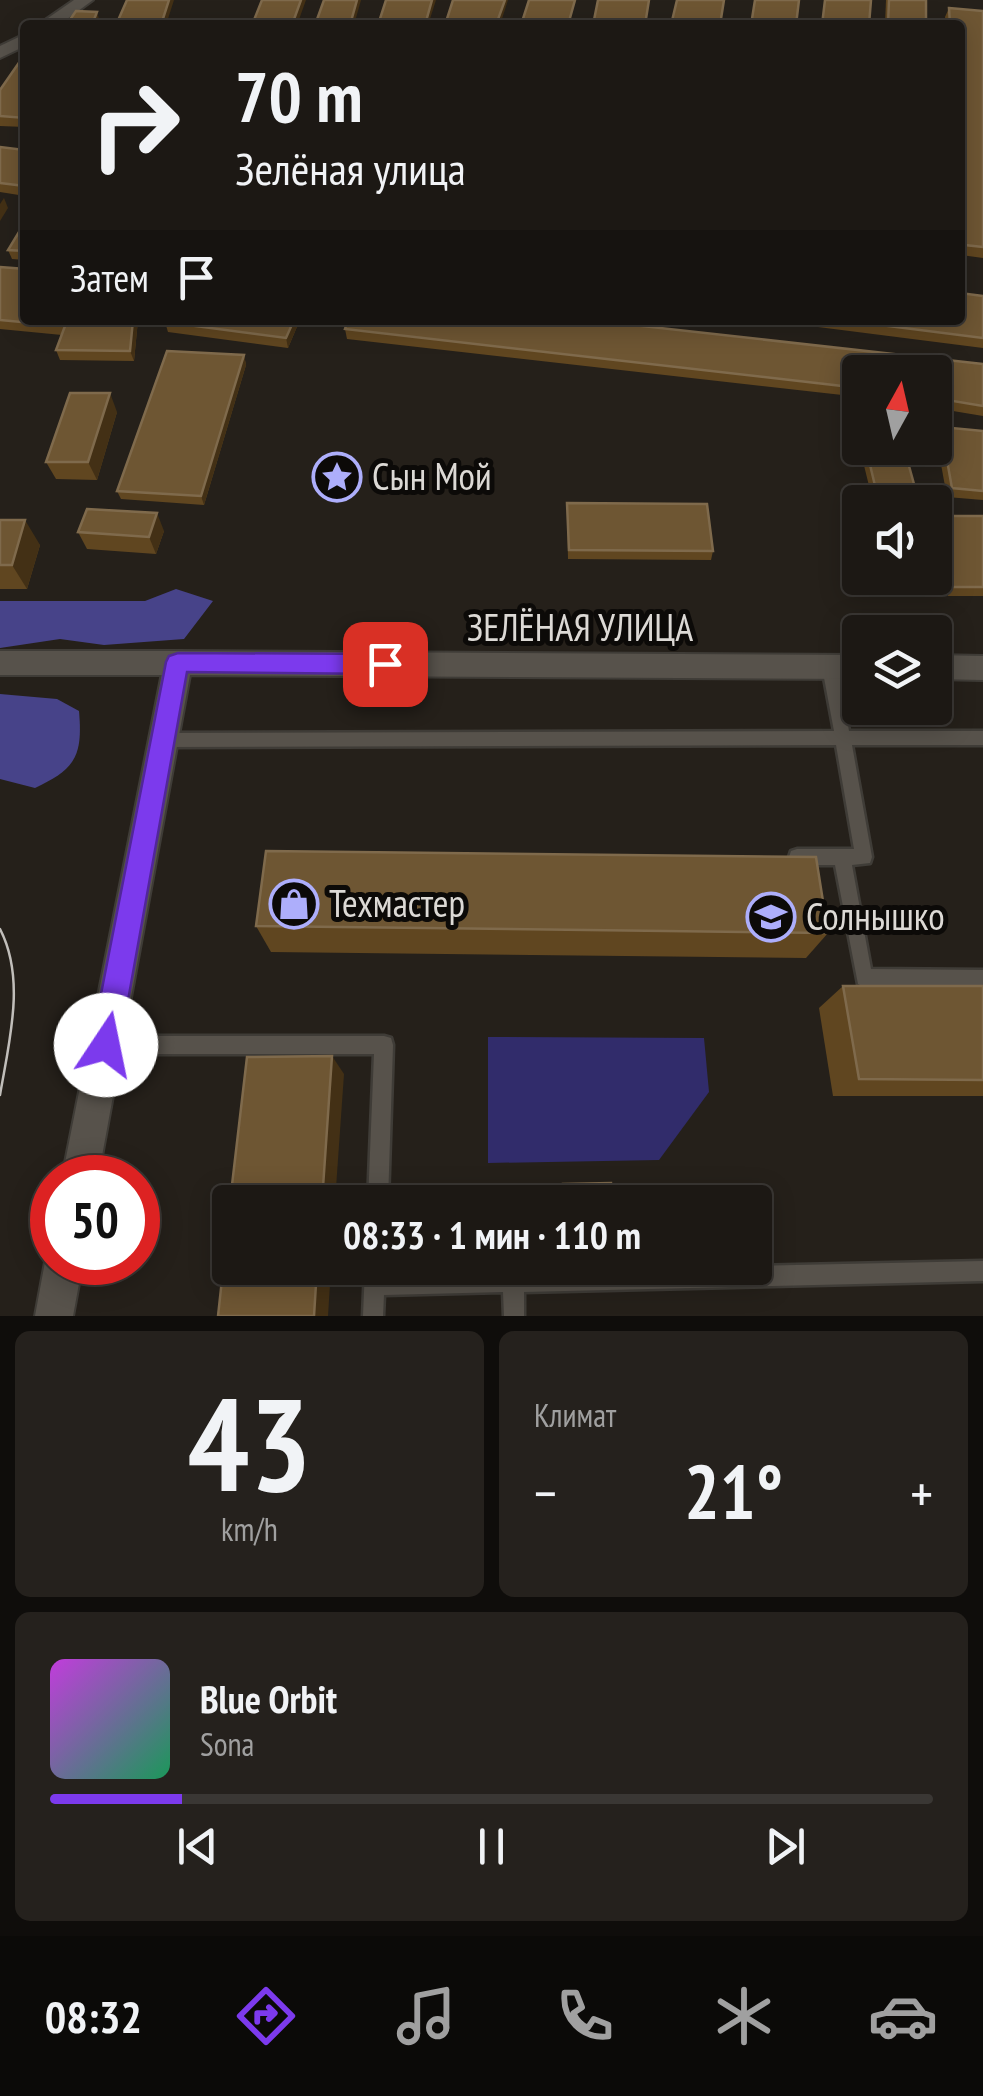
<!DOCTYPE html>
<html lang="ru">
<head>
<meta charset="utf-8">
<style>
	:root { --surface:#1c1814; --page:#25211d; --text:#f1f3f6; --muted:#a0a0a0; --line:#3a3734; --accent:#7c3aed }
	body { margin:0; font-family:"PT Sans Narrow",sans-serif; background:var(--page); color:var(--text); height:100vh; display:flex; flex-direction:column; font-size:38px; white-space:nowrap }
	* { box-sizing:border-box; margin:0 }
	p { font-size:32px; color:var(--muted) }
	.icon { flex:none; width:55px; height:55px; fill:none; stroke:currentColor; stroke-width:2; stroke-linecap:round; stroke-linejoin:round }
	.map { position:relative; height:1316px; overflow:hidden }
	.panel { display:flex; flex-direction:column; gap:15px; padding:15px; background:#0f0d0b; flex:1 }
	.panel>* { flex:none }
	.top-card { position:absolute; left:20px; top:20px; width:945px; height:305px; border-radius:10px; box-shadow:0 5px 25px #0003,0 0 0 2px var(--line); background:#1c1814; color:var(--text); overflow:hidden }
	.needle { width:65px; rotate:8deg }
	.tools { position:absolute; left:842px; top:355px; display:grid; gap:20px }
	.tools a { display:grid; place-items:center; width:110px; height:110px; border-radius:10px; background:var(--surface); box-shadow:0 5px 25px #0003,0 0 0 2px var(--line); font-size:50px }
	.speed { position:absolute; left:30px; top:1155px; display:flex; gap:20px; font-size:50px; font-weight:700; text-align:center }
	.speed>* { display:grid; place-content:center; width:130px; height:130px; border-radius:50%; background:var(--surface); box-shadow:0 5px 25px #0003,0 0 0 2px var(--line); line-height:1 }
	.speed .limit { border:15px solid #d22; background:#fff; color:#111 }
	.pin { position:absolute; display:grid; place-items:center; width:85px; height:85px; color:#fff; margin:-42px; border-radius:20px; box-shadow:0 5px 15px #0006 }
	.me { position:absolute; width:110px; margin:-55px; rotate:11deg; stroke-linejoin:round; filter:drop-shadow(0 0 8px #0008) }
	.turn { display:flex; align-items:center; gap:35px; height:210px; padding:0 50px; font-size:45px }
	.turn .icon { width:130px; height:130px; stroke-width:2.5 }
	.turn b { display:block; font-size:70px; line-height:85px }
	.then { display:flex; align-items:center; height:95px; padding:0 50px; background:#0003; gap:20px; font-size:38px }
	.big { font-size:75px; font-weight:600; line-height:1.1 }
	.panel .card { flex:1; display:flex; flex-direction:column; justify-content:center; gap:15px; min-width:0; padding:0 35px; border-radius:15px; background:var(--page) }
	.panel .dial { align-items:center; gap:0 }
	.dial b { font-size:130px; line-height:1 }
	.song { display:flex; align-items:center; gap:30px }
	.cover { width:120px; height:120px; border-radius:15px; background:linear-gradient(135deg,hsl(290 70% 55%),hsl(150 70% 35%)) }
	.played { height:10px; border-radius:5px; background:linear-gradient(90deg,var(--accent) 15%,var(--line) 15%) }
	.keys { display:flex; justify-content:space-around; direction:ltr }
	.heat { display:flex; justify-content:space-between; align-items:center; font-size:55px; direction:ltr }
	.panel .tiles { flex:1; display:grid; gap:15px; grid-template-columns:1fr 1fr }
	.card:last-child { grid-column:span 2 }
	.trip { position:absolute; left:212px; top:1185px; width:560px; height:100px; border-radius:10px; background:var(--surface); box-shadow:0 5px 25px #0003,0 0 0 2px var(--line); font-weight:600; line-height:100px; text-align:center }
	.menu { display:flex; height:160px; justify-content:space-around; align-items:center; background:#0b0a08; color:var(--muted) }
	.menu .icon { width:70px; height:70px }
	.menu .on { color:var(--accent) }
	.menu b { font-size:45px; color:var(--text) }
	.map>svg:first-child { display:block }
</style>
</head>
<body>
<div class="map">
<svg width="983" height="1316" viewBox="0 0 983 1316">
	<rect width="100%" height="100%" fill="#25201a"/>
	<polygon fill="#312c6b" points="488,1037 704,1038 709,1092 659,1160 488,1163"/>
	<g fill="#474389">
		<polygon points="176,589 213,601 184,639 104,645 60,639 0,648 0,601 145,601"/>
		<path d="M0,694L57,699L79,711C83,757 75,769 35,788L0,779Z"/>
	</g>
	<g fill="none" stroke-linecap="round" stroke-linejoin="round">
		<g stroke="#3f3c37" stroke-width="5">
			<g id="service">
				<polygon points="830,661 835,662 838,667 849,731 983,731 983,745 852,745 872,857 870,863 852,865 871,969 983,970 983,988 864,987 858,984 835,865 797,865 791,863 789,857 791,851 797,849 854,849 836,745 163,747 157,745 155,740 157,735 163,733 834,731 822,667 825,662"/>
				<polygon points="106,1036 384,1036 391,1038 393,1045 388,1202 368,1202 374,1054 106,1054 99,1052 97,1045 99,1038"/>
				<polygon points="983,1261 983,1281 524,1292 524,1316 504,1316 503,1292 384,1295 383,1316 363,1316 365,1268 385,1268 385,1274"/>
			</g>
		</g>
		<g stroke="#3f3c37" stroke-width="4">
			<g id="minor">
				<polygon points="74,0 93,0 59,25 38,25"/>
				<polygon points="25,34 25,46 0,58 0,46"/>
			</g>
		</g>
		<g stroke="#3f3c37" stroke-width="4">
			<polygon id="tertiary" points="0,651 178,651 188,655 192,663 188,671 178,675 0,675"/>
		</g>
		<g stroke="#3f3c37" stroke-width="4">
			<g id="secondary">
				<polygon points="178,651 860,655 860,679 190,675 98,1178 62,1178 164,663 168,655"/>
				<polygon points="935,655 983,656 983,680 935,679"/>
				<polygon points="52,1248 52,1262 83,1262 73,1316 35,1316 45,1262"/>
			</g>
		</g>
		<use href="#service" fill="#57524b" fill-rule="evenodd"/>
		<use href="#minor" fill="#57524b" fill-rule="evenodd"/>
		<use href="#tertiary" fill="#57524b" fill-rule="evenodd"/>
		<use href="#secondary" fill="#57524b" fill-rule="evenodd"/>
		<path stroke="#c1beba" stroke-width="2.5" d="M0,929C26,979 9,1042 0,1095"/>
	</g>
	<g fill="#604620">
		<polygon points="886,0 926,0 926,25 885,25"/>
		<polygon points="949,8 983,11 983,258 961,255 960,25 946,25 945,17"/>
		<polygon points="25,54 25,127 0,126 0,90"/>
		<polygon points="0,147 25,150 25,196 0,192"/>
		<polygon points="25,222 25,260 12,259 8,250"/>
		<polygon points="0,267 25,320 138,320 134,361 60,360 56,350 62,335 0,329"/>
		<polygon points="983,296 983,348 763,320 960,320"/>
		<polygon points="165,322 299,322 288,348 168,332"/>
		<polygon points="345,329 983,364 983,416 935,408 935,372 860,372 860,397 347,339"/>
		<polygon points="244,355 246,365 204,505 121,499 117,491"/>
		<polygon points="117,412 97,480 56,479 46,462"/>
		<polygon points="859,420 860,448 904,448 917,495 913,502 873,502 855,429"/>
		<polygon points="941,427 983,431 983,500 947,497 936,437"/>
		<polygon points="567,503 713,551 711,560 568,559"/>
		<polygon points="935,516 983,516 983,596 948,596 935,552"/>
		<polygon points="0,520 40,545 27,589 0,589"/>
		<polygon points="164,531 156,554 87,549 78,532"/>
		<polygon points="256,926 828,933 806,958 271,952"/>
		<polygon points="843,986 983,986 983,1096 833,1096 819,1008"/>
	</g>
	<g fill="#433015">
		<polygon points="169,0 174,0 166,25 161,25"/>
		<polygon points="301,0 306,0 297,25 292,25"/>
		<polygon points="357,0 361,0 354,25 350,25"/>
		<polygon points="432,0 436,0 428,25 425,25"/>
		<polygon points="505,0 508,0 500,25 496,25"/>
		<polygon points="97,12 100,22 99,25 92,25"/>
		<polygon points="4,198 8,208 0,221 0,204"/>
		<polygon points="133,320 138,320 134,361 130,351"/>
		<polygon points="294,320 298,320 299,322 288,348 286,338"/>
		<polygon points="244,355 246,365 204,505 201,496"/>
		<polygon points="110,393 117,412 97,480 88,462"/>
		<polygon points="157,513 164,531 156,554 149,537"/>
		<polygon points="25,520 40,545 27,589 12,565"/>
		<polygon points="332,1056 344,1074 335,1202 322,1202"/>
		<polygon points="317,1268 331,1268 328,1316 314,1316"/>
	</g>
	<g fill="#6e5633" stroke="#7f6a4c" stroke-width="2.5">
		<polygon points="127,0 169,0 161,25 116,25"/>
		<polygon points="262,0 301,0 292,25 252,25"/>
		<polygon points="324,0 357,0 350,25 315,25"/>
		<polygon points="386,0 432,0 425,25 378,25"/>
		<polygon points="453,0 505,0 496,25 445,25"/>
		<polygon points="529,0 575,0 568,25 521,25"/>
		<polygon points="598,0 649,0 645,25 593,25"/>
		<polygon points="677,0 724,0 720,25 671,25"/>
		<polygon points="755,0 799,0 796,25 751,25"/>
		<polygon points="825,0 871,0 869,25 822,25"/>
		<polygon points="889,0 926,0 926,25 888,25"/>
		<polygon points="949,8 983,11 983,247 965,245 960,169 960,25 950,25"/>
		<polygon points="76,11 97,12 92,25 58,25 67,24"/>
		<polygon points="25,54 25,118 0,116 0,90"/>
		<polygon points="0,147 25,150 25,186 0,183"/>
		<polygon points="25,222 25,251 8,250"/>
		<polygon points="0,267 25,269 25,320 133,320 130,351 56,350 65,326 0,320"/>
		<polygon points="960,293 983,296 983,338 841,320 960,320"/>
		<polygon points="166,320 294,320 286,338 165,322"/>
		<polygon points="348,320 588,320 983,364 983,406 935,398 935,372 860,372 860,388 345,329"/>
		<polygon points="167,351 244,355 201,496 117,491"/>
		<polygon points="70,393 110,393 88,462 46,462"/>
		<polygon points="941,427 983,431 983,491 952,488"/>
		<polygon points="866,448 904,448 917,495 877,494"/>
		<polygon points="567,503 707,504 713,551 569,550"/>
		<polygon points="87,509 157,513 149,537 78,532"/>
		<polygon points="935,516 983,516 983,587 953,587 935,526"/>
		<polygon points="0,520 25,520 12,565 0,565"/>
		<polygon points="266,851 816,857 828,933 256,926"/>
		<polygon points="843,986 983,986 983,1080 859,1079"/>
		<polygon points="332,1056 322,1202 230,1202 247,1057"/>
		<polygon points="611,1183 612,1202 564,1202 563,1184"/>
		<polygon points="230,1206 230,1268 317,1268 314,1316 218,1316"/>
	</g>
	<polygon fill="#7c3aed" stroke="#51269a" stroke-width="2.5" points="178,653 385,654 393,657 396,664 393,671 385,674 187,672 120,1045 115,1055 106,1059 96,1055 91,1045 166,662 169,656"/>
	<defs>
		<g id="sight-ring" transform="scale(2.5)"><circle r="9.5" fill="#0c0a08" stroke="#adaefb" stroke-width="1.5"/><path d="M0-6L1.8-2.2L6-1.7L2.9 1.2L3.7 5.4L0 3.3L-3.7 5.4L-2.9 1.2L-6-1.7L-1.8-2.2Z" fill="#adaefb"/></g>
		<g id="shop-ring" transform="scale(2.5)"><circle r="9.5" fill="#0c0a08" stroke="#adaefb" stroke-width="1.5"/><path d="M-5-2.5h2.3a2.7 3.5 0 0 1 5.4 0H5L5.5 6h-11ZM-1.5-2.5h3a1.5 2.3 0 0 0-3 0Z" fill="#adaefb"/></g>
		<g id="school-ring" transform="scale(2.5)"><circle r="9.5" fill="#0c0a08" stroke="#adaefb" stroke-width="1.5"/><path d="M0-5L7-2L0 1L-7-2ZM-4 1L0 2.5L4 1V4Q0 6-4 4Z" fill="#adaefb"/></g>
	</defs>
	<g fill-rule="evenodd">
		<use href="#sight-ring" x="337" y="477"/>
		<use href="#shop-ring" x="294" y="904"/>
		<use href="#school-ring" x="771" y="917"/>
	</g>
	<g text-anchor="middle" stroke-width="10" stroke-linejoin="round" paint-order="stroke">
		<g font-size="38" fill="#dcd9d5" stroke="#0c0a08" text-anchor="start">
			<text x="372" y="490">Сын Мой</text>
			<text x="329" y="917">Техмастер</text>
			<text x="806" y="930">Солнышко</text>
		</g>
		<g font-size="38" fill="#dcd9d5" stroke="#0c0a08">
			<text x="580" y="641">ЗЕЛЁНАЯ УЛИЦА</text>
		</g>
	</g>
</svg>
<div class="tools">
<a><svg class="needle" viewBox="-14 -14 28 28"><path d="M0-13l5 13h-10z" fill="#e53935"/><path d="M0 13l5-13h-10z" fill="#a0a0a0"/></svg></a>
<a><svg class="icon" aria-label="sound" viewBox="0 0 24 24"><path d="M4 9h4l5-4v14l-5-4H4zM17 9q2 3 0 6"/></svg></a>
<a><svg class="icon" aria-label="layers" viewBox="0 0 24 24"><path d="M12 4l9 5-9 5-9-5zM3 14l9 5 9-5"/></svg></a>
</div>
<div class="speed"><div class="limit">50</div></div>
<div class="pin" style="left:385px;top:664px;background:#d93025"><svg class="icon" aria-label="arrive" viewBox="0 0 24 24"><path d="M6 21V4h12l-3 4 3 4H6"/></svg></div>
<svg class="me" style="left:106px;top:1045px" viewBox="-20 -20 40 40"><circle r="19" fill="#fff"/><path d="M0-13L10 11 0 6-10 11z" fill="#7c3aed"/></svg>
<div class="trip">08:33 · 1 мин · 110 m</div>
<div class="top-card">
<div class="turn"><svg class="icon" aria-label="right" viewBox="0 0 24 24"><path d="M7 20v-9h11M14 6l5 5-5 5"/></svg><div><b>70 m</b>Зелёная улица</div></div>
<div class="then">Затем<svg class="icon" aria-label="arrive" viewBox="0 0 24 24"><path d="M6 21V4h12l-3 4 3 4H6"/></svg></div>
</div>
</div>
<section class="panel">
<div class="tiles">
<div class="card dial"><b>43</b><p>km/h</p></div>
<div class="card"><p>Климат</p>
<div class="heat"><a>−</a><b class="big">21°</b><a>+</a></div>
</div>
<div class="card">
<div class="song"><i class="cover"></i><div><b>Blue Orbit</b><p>Sona</p></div></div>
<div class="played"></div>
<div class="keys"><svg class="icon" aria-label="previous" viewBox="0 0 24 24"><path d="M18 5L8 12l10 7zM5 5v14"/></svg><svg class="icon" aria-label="pause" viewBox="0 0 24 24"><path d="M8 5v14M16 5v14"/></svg><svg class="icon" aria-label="next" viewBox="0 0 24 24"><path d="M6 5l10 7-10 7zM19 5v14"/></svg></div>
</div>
</div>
</section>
<nav class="menu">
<b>08:32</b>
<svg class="icon on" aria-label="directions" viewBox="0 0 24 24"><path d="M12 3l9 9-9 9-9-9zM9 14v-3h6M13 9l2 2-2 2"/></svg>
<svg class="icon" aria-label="music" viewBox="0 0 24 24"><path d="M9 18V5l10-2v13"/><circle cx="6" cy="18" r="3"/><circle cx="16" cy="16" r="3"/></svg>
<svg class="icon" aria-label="phone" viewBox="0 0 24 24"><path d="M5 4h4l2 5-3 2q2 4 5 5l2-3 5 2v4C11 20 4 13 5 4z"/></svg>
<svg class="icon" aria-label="climate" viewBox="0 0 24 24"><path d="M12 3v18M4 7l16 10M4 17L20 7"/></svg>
<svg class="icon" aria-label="car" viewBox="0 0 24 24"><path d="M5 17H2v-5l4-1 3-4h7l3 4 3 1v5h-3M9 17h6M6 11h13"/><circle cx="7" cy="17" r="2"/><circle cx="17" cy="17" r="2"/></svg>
</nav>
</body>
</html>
